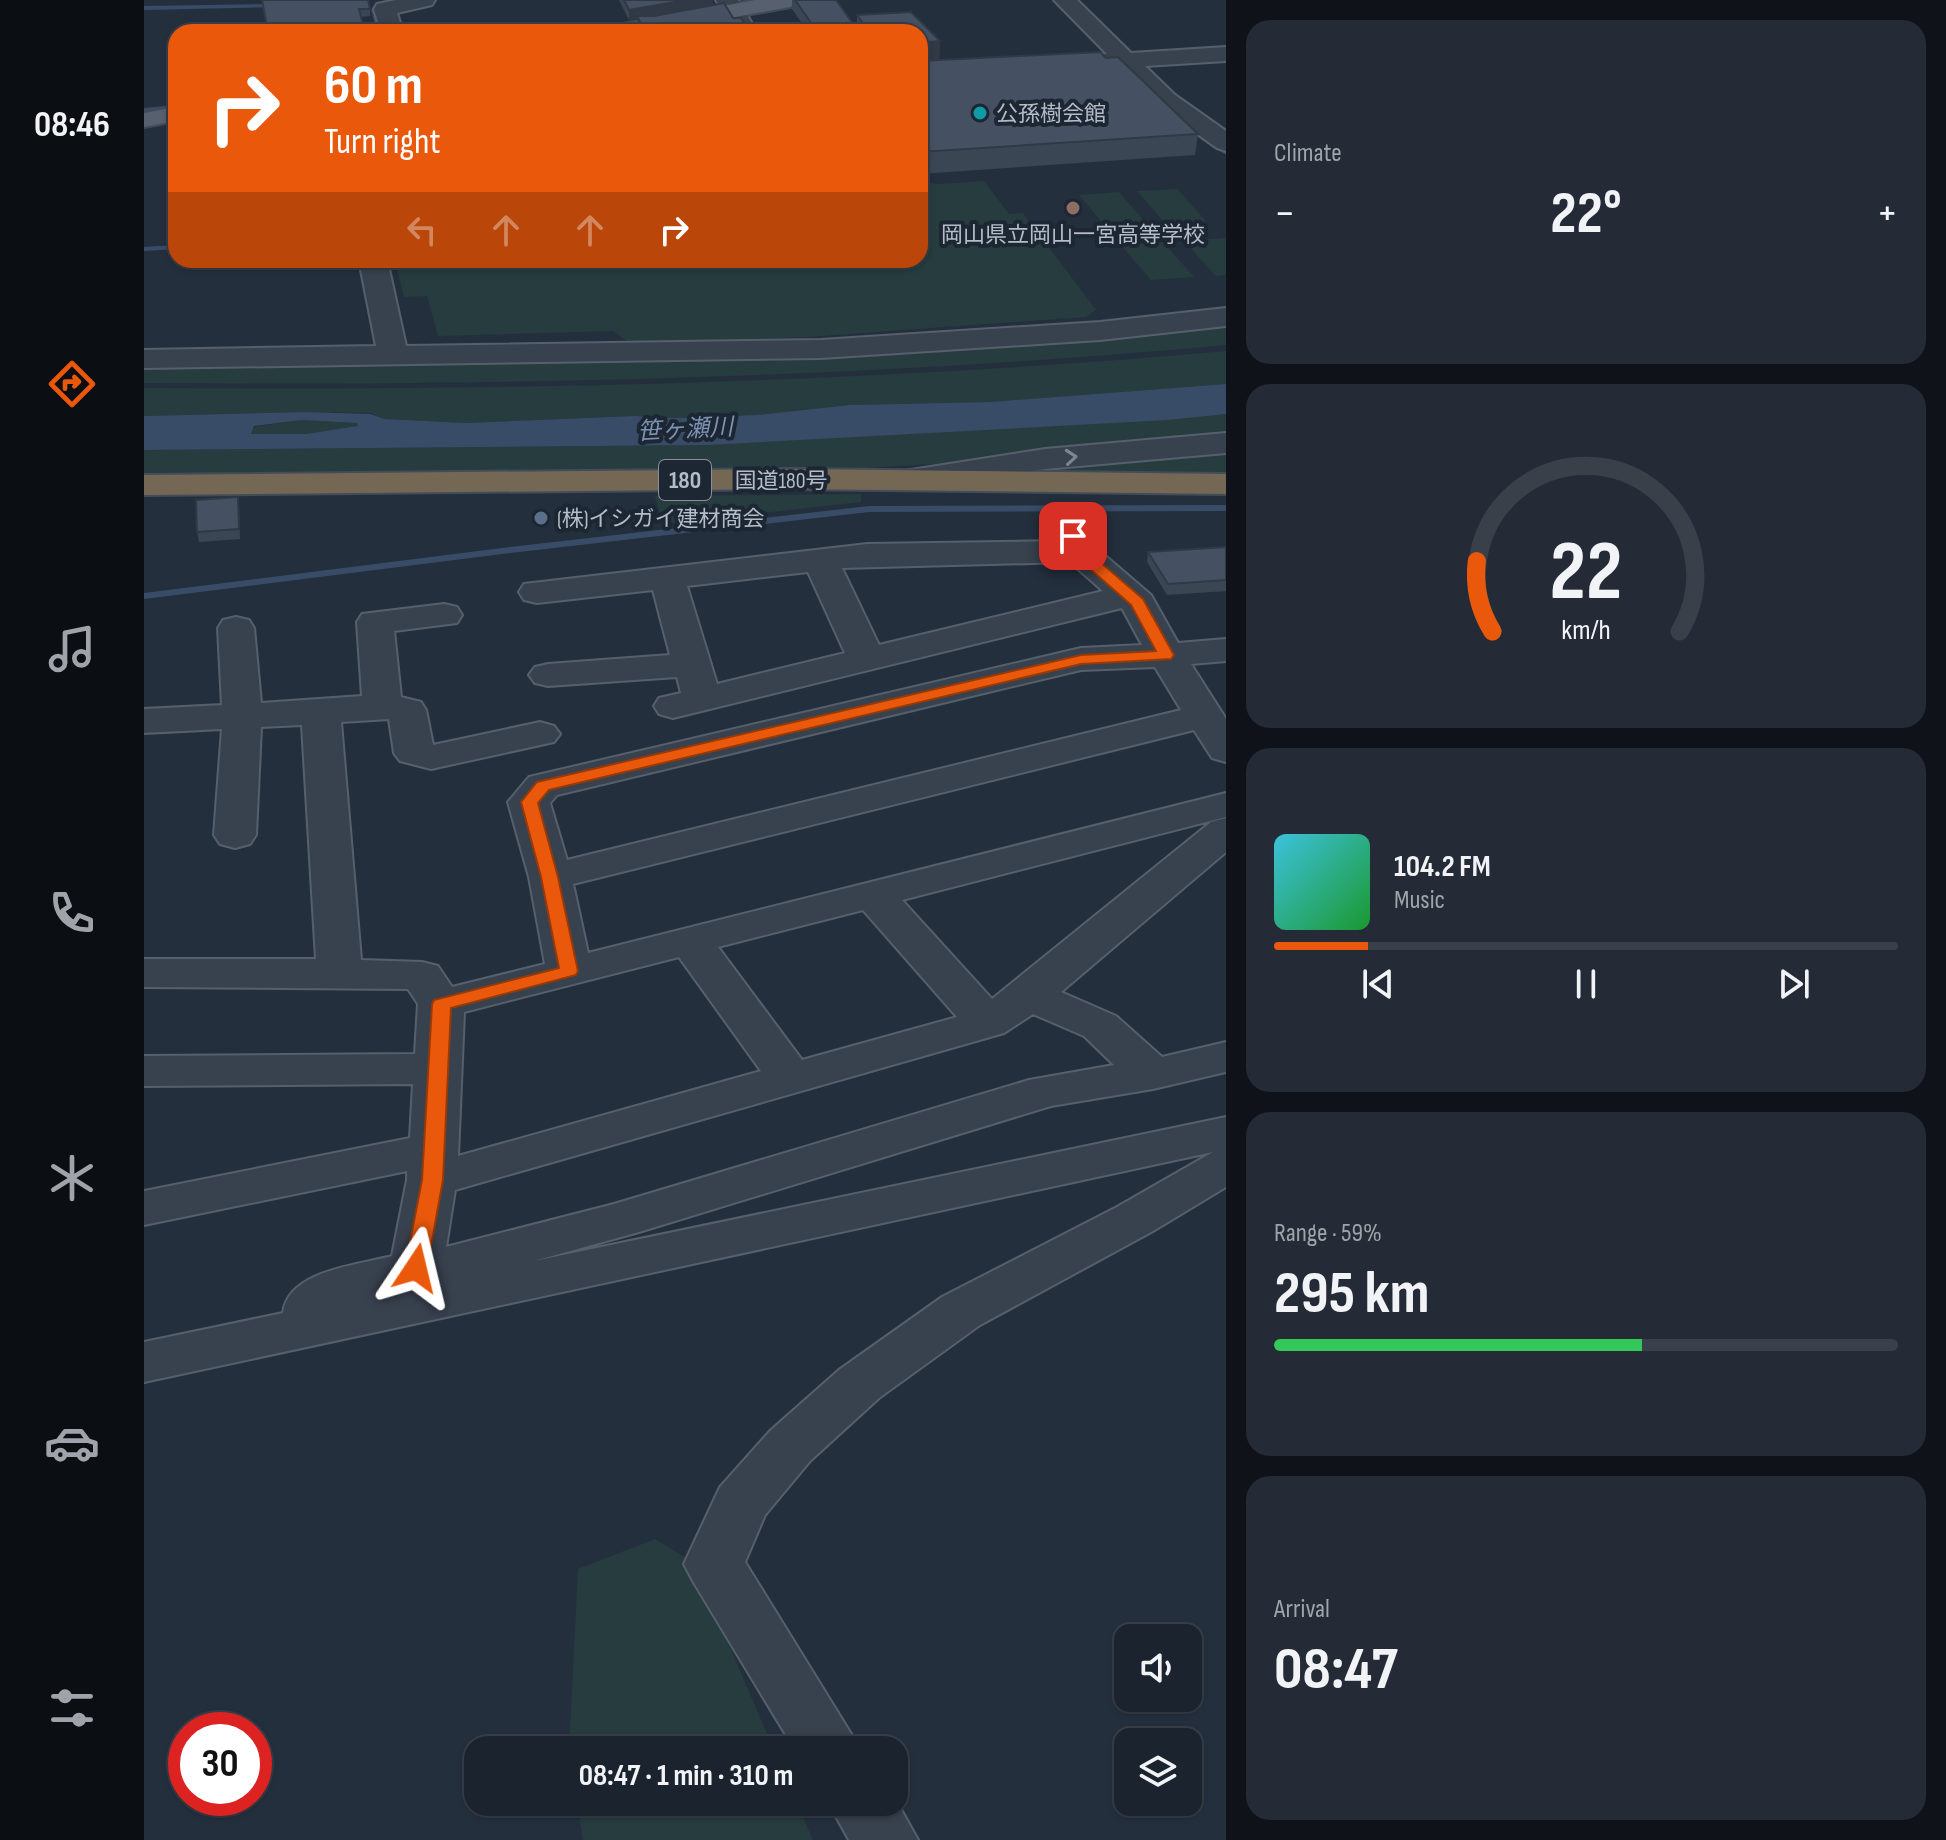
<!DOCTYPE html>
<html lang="en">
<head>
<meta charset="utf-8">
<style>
	:root { --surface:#1b232e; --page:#242b36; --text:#f1f3f6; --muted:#a0a4aa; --line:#39404a; --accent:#ea580c }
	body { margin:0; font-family:"Sofia Sans Condensed","Noto Sans JP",sans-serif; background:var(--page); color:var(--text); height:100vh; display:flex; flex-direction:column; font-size:30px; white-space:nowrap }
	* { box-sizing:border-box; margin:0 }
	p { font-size:26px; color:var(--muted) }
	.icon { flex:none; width:44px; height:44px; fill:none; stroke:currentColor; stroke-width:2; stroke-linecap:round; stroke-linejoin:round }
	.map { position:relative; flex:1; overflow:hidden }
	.sheet { display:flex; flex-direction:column; gap:20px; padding:20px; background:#0f1319; width:720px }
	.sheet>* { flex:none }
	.guide { position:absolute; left:24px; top:24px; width:760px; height:244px; border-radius:24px; box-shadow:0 2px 6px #0004,0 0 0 2px var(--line); background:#ea580c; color:#fff; overflow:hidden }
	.controls { position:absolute; left:970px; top:1624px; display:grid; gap:16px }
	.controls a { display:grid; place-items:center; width:88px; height:88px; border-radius:16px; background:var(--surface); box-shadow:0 2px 6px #0004,0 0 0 2px var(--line); font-size:40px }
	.speed { position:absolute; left:24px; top:1712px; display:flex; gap:16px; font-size:40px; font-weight:700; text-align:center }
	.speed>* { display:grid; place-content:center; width:104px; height:104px; border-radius:50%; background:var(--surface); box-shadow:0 2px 6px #0004,0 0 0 2px var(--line); line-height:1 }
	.speed .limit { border:12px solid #d22; background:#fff; color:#111 }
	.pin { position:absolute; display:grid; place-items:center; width:68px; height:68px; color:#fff; margin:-34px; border-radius:16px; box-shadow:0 4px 12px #0006 }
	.me { position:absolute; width:88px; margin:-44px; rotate:10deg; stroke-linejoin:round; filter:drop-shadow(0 0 6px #0008) }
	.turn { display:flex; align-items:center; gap:28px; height:168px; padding:0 24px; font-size:36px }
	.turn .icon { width:104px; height:104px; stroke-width:2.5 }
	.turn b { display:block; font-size:56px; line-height:68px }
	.lanes { display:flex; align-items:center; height:76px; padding:0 24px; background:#0003; justify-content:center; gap:40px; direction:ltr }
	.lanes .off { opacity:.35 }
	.big { font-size:60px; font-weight:700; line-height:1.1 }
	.sheet .tile { flex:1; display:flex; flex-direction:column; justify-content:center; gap:12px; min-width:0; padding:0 28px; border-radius:24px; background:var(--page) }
	.sheet .dial { align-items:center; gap:0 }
	.dial svg { height:208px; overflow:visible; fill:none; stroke:var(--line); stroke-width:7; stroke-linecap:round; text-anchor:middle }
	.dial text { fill:var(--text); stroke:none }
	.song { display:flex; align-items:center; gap:24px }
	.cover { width:96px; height:96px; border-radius:12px; background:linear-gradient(135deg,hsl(190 70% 55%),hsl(130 70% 35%)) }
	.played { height:8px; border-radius:4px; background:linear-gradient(90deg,var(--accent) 15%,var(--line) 15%) }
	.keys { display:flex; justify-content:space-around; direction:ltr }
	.heat { display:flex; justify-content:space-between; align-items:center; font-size:44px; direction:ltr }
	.charge { height:12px; border-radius:6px; background:linear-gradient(90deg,#34c759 59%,var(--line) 0) }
	.trip { position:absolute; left:320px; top:1736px; width:444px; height:80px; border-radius:24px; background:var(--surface); box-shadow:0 2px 6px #0004,0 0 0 2px var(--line); font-weight:700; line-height:80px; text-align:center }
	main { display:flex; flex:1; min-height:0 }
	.tab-bar { display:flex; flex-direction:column; width:144px; justify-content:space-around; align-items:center; background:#0b0e12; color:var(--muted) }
	.tab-bar .icon { width:56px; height:56px }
	.tab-bar .on { color:var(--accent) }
	.tab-bar b { font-size:36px; color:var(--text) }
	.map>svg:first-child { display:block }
</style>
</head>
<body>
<main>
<nav class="tab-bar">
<b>08:46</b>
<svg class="icon on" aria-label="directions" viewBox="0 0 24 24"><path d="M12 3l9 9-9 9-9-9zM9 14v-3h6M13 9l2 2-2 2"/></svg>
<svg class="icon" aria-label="music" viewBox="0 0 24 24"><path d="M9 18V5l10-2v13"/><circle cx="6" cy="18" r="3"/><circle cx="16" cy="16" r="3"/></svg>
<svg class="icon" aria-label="phone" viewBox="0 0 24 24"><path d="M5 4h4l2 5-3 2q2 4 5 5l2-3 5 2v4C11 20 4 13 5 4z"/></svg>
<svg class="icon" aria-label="climate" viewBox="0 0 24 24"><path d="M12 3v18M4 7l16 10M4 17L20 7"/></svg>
<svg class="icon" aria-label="car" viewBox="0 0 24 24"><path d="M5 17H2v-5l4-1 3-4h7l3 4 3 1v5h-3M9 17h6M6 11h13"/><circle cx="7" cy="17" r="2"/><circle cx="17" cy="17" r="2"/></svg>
<svg class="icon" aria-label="filters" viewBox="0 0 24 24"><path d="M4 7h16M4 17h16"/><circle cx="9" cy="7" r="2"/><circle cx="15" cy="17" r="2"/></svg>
</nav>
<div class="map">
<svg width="1082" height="1840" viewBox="0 0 1082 1840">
	<rect width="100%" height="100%" fill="#242f3e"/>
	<g fill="#263c3f">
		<polygon points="776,181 794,184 840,181 865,214 879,213 952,310 942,317 663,337 485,343 469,331 294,336 283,296 260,297 251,260 776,260"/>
		<polygon points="1033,189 1062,221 1021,223 993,191"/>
		<polygon points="975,192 1003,224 962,227 935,195"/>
		<polygon points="1082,238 1082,275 1072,276 1040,241"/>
		<polygon points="1019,242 1050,277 1007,280 977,245"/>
		<path d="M1082,322V345C723,378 361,386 0,383V366L237,364Z"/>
		<path d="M1082,351V384L846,402L706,405L614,415L532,418L490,416L321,423L241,419L226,413L161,412L0,416V388C361,391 723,383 1082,351Z"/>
		<polygon points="1082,414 1082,437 806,463 707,469 0,475 0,450 565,445"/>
		<polygon points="158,420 214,423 214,427 162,434 107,434 110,427"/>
		<polygon points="1082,453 1082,477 851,476 873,470"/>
		<polygon points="717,494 717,502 519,524 511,496"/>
		<polygon points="511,1539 550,1563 630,1750 425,1750 434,1569"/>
		<polygon points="433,1802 652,1802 669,1840 439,1840"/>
	</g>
	<path fill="#394c67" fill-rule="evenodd" d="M1082,384V414L1023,420L565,445L0,450V416L161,412L226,414L241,419L321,423L490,416L532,418L613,415L706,405L846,402ZM158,420L213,423L214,426L162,434H107L110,426Z"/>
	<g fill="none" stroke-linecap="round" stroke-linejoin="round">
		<g fill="#394c67" fill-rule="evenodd">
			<polygon points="233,3 236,5 233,10 239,32 233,32 227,10"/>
			<polygon points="135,4 133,7 0,10 0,6"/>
			<polygon points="32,105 32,109 0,112 0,108"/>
			<polygon points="1063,140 1067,140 1082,150 1082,155 1063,142"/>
			<polygon points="32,245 32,249 0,251 0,247"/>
			<polygon points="1082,505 1082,511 725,512 366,553 0,599 0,593 366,547 725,506"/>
		</g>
		<g stroke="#565f6c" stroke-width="4">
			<g id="minor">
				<polygon points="252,0 291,0 288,5 253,13 259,32 237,32 230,9 233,4"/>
				<polygon points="572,0 594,0 613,32 591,32"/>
				<polygon points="910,0 933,0 987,53 1082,47 1082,61 1001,66 1031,95 1082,131 1082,151 1073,148 1013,105 976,67 910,69 906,64 910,59 963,54"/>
				<polygon points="215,260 243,260 262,346 677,340 956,322 1082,308 1082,326 956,340 677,358 0,368 0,350 232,346"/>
				<polygon points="1082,433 1082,453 901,469 767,490 755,487 750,480 755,473 767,470 901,449"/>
				<path d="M924,511L936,514L951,547L1007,595L1034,643L1082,639V661L1047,664L1082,719V762L1068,758L1050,730L429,884L444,953L1082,793V817L758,900L848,999L1067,822L1082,818V852L917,992L972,1016L1018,1057L1082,1042V1072L1009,1089L907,1106L495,1232L390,1261L1082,1117V1187L1009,1231L836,1325L735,1398L666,1461L621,1515L601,1562L717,1750H651L549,1581L540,1564L576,1487L626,1431L695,1370L798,1297L973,1207L1069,1152L0,1382V1342L139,1313C144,1270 215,1265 248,1256L263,1180V1171L0,1225V1191L266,1138L269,1084L0,1086V1056L271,1054L274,1004L264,989L0,987V959H172L158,725L117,727L112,835L106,844L91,848L76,844L70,835L78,729L0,733V709L78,705L74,628L79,620L92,617L105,620L110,628L117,703L218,696L213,622L218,614L300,604L313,607L318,615L313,623L250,631L257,697L277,702L282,710L289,745L396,722L410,726L416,734L410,742L287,769L256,761L250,753L245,719L197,722L217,960L278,962L294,966L308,987L401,964L385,877L364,802L385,777L937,648L998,645L978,608L529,718L515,714L510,706L515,698L537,693L533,677L404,686L391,683L385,675L391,667L404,664L526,655L509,590L393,603L380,600L375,592L380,584L723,544L914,541L907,521L912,514ZM926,562L959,591L735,645L698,568ZM664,572L701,653L573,684L543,586ZM1011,667L1037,710L423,860L406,803L413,795L937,670ZM719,910L813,1017L658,1060L574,947ZM535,957L617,1071L314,1156L320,1012ZM889,1014L940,1036L970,1065L885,1080L470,1204L302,1247L311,1190L860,1033Z"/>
				<polygon points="750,1797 774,1840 705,1840 684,1802 750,1802"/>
			</g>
		</g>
		<g stroke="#414a57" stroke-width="4">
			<g id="major">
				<polygon points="611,0 657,0 646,7 510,32 463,32 474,25"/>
				<polygon points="32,107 32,121 0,127 0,113"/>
			</g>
		</g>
		<g stroke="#434c59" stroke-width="4">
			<polygon id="highway" points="650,469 1082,474 1082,494 650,489 0,495 0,475"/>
		</g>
		<use href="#minor" fill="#38414e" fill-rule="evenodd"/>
		<use href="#major" fill="#56606e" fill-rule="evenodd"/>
		<use href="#highway" fill="#746855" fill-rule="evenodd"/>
	</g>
	<g fill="#3b4654">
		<polygon points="118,0 226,9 226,16 217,17"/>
		<polygon points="475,0 569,0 569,5 508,16 501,32 493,32 493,19 485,20"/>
		<polygon points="648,0 692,0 710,25 709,32 664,32 648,9"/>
		<polygon points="767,12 796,41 795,60 956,52 962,58 974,57 1054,134 1051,155 776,174 776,32 713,32 713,15"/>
		<polygon points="95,507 96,539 55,542 53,532"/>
		<polygon points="1082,547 1082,591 1023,595 1003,562 1004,552"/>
	</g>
	<g fill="#303945">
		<polygon points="543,0 569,0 569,5 494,18 493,16 493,19 485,20 485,10"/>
		<polygon points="796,41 795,61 776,63 776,43"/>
	</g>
	<g fill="#455162" stroke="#303945" stroke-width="2">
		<polygon points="118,0 224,0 226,9 215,9 221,32 124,32"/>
		<polygon points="480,0 543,0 485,10"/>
		<polygon points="651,0 692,0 710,25 670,27"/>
		<polygon points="580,3 589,18 597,18 606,32 501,32 493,16 510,16"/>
		<polygon points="767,12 796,41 776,43 776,32 726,32 713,15"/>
		<polygon points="956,52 962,58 974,57 1054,134 776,152 776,61"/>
		<polygon points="94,497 95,529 53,532 52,500"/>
		<polygon points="1082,547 1082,580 1024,584 1004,552"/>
	</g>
	<defs><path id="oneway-chevron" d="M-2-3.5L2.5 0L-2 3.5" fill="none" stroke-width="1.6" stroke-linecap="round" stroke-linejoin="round" transform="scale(2)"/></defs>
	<use stroke="#7c8592" href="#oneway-chevron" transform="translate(927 457) rotate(-5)"/>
	<polygon fill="#ea580c" stroke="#983908" stroke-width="2" points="929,532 937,536 941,549 999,599 1030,655 1027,659 937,664 405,790 394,803 414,877 434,971 432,975 307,1008 299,1180 283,1268 280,1274 264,1274 261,1268 278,1180 288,1004 290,1000 415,968 397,877 377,802 393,782 937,655 1012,651 987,605 929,554 922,536"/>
	<circle fill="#0f9aa8" stroke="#1d2633" stroke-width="3" cx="836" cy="113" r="8"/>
	<circle fill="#8d6e63" stroke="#1d2633" stroke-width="3" cx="929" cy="208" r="8"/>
	<circle fill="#5c6f8a" stroke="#1d2633" stroke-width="3" cx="397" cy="518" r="8"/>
	<g text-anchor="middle" stroke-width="8" stroke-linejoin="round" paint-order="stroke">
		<g font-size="22" fill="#b4bcc9" stroke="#1d2633" text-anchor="start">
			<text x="852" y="121">公孫樹会館</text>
			<text x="929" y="242" text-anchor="middle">岡山県立岡山一宮高等学校</text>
			<text x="413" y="526">(株)イシガイ建材商会</text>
		</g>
		<g font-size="22" fill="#b4bcc9" stroke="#1d2633">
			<text x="637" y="488">国道180号</text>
		</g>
		<g font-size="24" font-style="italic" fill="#7c92b1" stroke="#1d2633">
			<text transform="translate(541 429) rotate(-3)" y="8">笹ヶ瀬川</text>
		</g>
		<rect fill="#1d2633" stroke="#878f9c" stroke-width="2" x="515" y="460" width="52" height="40" rx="6"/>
		<g font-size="24" font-weight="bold" fill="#b4bcc9">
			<text x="541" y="488">180</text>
		</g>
	</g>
</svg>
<div class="controls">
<a><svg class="icon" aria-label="sound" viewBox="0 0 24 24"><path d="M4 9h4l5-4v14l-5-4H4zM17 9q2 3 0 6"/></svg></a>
<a><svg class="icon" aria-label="layers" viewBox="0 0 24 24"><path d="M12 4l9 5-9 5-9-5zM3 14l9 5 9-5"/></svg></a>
</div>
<div class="speed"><div class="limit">30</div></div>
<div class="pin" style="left:929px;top:536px;background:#d93025"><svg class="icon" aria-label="arrive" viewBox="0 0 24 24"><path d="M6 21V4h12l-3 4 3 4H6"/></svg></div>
<svg class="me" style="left:272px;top:1268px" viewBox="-20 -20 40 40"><path d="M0-17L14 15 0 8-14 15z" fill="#ea580c" stroke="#fff" stroke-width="4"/></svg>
<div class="trip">08:47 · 1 min · 310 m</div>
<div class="guide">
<div class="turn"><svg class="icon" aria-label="right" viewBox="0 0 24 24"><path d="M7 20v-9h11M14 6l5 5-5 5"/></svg><div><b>60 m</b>Turn right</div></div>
<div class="lanes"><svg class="icon off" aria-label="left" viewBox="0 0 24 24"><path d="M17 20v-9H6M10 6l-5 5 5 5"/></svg><svg class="icon off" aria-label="ahead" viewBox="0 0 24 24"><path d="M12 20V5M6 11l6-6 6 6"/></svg><svg class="icon off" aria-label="ahead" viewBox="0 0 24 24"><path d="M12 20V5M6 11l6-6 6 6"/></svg><svg class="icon" aria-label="right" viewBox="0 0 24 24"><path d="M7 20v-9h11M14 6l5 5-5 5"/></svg></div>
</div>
</div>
<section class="sheet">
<div class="tile"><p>Climate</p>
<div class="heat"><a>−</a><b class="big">22°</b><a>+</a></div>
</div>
<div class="tile dial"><svg viewBox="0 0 100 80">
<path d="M14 69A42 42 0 1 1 86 69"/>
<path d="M14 69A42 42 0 0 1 8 42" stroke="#ea580c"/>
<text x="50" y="56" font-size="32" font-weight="700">22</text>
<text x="50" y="72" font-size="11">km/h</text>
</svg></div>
<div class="tile">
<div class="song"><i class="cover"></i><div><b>104.2 FM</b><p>Music</p></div></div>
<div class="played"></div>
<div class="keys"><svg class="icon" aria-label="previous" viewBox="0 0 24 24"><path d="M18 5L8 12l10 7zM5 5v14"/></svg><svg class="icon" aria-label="pause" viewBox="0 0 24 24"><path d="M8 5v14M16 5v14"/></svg><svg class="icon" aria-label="next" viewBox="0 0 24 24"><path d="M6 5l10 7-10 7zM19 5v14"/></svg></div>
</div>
<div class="tile"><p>Range · 59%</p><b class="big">295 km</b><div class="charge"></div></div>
<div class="tile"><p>Arrival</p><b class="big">08:47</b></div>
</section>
</main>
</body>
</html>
